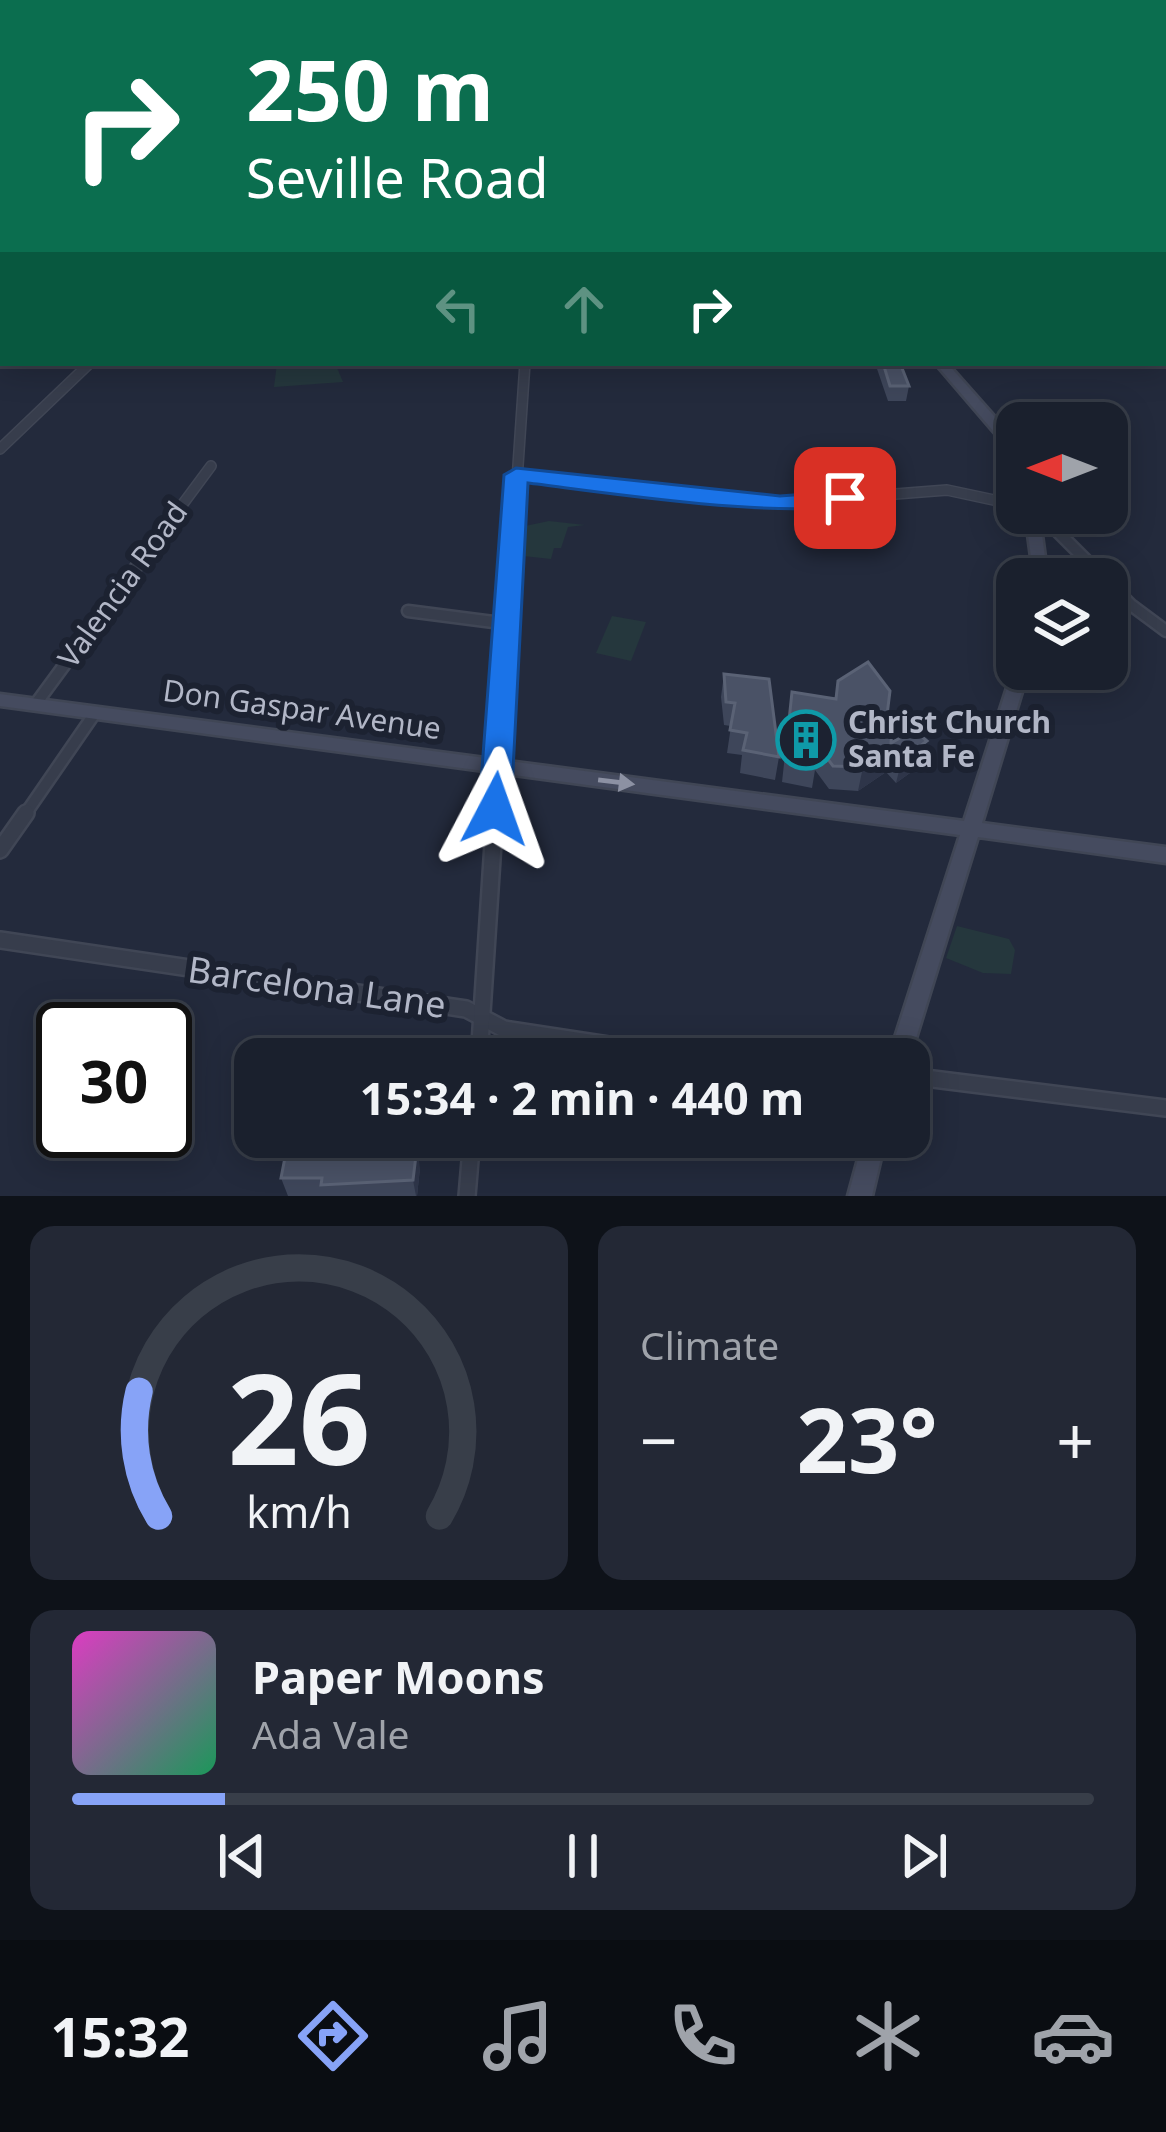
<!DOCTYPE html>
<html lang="en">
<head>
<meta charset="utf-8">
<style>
	:root { --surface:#1a202d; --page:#232835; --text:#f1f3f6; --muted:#9fa3aa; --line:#383e49; --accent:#87a3f7 }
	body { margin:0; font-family:"Noto Sans",sans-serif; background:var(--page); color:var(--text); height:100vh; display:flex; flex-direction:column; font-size:45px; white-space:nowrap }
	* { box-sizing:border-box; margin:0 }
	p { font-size:39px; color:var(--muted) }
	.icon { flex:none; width:66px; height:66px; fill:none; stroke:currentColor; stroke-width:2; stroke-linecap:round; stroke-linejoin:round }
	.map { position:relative; height:1196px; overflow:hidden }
	.drawer { display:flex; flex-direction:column; gap:30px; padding:30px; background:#0e1219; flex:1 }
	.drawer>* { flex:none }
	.guide { position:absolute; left:0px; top:0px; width:1167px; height:366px; box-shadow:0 6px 30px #0003,0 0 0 3px var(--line); background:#0b6e4f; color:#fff; overflow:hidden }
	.needle { width:78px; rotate:270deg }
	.tools { position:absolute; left:996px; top:402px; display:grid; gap:24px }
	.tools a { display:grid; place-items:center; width:132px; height:132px; border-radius:24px; background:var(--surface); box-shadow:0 6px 30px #0003,0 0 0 3px var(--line); font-size:60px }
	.speed { position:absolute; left:36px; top:1002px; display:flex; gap:24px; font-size:60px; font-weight:700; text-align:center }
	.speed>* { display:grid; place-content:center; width:156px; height:156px; border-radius:50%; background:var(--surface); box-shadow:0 6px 30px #0003,0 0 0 3px var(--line); line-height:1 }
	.speed .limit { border:6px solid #111; border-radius:18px; background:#fff; color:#111 }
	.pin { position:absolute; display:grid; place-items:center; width:102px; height:102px; color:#fff; margin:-51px; border-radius:24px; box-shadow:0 6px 18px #0006 }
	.me { position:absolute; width:132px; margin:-66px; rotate:4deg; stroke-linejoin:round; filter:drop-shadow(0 0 9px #0008) }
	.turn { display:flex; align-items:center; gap:42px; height:252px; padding:0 48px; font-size:54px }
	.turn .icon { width:156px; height:156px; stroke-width:2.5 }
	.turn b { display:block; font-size:84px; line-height:102px }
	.lanes { display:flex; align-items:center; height:114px; padding:0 48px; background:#0003; justify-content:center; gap:60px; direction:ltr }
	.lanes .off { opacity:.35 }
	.big { font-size:90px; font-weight:700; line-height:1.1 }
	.drawer .tile { flex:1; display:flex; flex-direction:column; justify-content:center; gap:18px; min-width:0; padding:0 42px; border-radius:24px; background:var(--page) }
	.drawer .dial { align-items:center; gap:0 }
	.dial svg { height:312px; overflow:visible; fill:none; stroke:var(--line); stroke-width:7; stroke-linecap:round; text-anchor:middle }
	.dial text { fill:var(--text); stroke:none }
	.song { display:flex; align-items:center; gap:36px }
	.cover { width:144px; height:144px; border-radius:18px; background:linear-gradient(135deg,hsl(310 70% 55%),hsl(150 70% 35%)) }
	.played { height:12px; border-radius:6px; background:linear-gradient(90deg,var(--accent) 15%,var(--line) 15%) }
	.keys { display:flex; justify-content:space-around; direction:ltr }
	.heat { display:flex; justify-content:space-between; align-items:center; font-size:66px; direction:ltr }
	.drawer .tiles { flex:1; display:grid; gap:30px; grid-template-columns:1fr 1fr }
	.tile:last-child { grid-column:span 2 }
	.trip { position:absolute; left:234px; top:1038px; width:696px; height:120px; border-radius:24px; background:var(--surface); box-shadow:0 6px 30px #0003,0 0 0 3px var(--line); font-weight:700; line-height:120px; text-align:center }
	.dock { display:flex; height:192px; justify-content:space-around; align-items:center; background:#0a0d12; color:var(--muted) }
	.dock .icon { width:84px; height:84px }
	.dock .on { color:var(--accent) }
	.dock b { font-size:54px; color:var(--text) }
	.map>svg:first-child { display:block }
</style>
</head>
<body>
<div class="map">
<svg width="1166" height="1196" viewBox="0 0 1166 1196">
	<rect width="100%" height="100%" fill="#232a3c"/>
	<g fill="#25373d">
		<polygon points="277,363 335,363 343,382 274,387"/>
		<polygon points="549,521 585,525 568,527 561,548 554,548 551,559 523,556 525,526"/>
		<polygon points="612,616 646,622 631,661 596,653"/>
		<polygon points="957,926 1009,939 1015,950 1011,974 983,973 946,958"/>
	</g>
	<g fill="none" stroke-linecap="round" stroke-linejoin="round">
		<g stroke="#404655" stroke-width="6">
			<g id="street-far4">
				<polyline points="535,0 559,3"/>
				<polyline points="1076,0 1088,3"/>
				<polyline points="422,3 438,0"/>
			</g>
		</g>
		<g stroke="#404655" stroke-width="9">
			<polyline id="street-far3" points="0,210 3,206"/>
		</g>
		<g stroke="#404655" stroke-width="12">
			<g id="street-far2">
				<polyline points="0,449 90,363"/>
				<polyline points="516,475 780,503 947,490 1017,505"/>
				<polyline points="1035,513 1052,524"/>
				<polyline points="168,524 211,466"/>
				<polyline points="514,524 525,363"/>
			</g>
		</g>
		<g stroke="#404655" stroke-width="15">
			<g id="street-far1">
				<polyline points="1047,521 1131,605 1166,631"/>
				<polyline points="408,611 509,624"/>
				<polyline points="35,705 170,521"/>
				<polyline points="24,816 95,713"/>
				<polyline points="495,816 515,521"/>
			</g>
		</g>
		<g stroke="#404655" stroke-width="20">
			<g id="street">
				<polyline points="0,850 26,813"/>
				<polyline points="0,940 466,1009 504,1029 700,1059"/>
				<polyline points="479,1059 495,813"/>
				<polyline points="909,1076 1166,1108"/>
				<polyline points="467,1196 472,1137"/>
			</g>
		</g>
		<g stroke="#404655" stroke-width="5">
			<g id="secondary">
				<rect x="0" y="217" width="3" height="6"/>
				<rect x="1164" y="217" width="2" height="6"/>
				<rect x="0" y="240" width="3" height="6"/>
				<polygon points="935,363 947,363 1017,442 1017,454 1012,453"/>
				<polygon points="1025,513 1039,513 1048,579 1034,579"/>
				<polygon points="1017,665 1017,669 1029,669 982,823 1166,847 1166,863 978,837 909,1061 909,1059 888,1059 960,835 0,706 0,694 964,821 1013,669"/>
				<polygon points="864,1137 886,1137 872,1196 848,1196"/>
			</g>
		</g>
		<use href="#street-far4" stroke="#373d4c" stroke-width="4.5"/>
		<use href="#street-far3" stroke="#373d4c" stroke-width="6"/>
		<use href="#street-far2" stroke="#373d4c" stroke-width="9"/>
		<use href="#street-far1" stroke="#373d4c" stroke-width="10"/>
		<use href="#street" stroke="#373d4c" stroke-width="15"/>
		<use href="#secondary" fill="#454b5f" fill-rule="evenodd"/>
	</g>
	<g fill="#3e465a">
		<polygon points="875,363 900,363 909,386 906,401 888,401"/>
		<polygon points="724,674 779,757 775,780 740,773 742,755 727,753 731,726 724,725 721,697"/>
		<polygon points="838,681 886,723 891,743 921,765 896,783 886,772 858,791 829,789 815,770 812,788 782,782 792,692 835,699"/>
		<polygon points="289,1137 398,1137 397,1147 420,1168 417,1196 288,1196 281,1178"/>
	</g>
	<g fill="#2e3549">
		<polygon points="927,741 921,765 896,783 902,759"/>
		<polygon points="891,749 886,772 858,791 863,767"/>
		<polygon points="417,1147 420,1168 417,1196 416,1196 413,1180"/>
	</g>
	<g fill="#4a5266" stroke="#5a6275" stroke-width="3">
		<polygon points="883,363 900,363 909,386 890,386"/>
		<polygon points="868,662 890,691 886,723 892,727 891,743 914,730 927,741 902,759 891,749 863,767 833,766 816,743 816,765 785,759 792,692 836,699 838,681"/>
		<polygon points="724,674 769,679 779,757 743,750 747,733 730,730 735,703 726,702"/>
		<polygon points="289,1137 392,1137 391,1146 417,1147 413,1180 321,1185 322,1178 281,1178"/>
	</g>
	<defs><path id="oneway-solid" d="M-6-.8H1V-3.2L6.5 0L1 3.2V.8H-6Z" transform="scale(3)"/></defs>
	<use fill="#8c91a3" href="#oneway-solid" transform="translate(616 782) rotate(7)"/>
	<path fill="#1a73e8" stroke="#114b97" stroke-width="3" d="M516,468L780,496L845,491L858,498C826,527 582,489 528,483L511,809L507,818L495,822L483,818L479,809L504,475Z"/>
	<defs>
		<g id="building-ring" transform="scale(3)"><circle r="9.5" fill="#1c2231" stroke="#0f9aa8" stroke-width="1.5"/><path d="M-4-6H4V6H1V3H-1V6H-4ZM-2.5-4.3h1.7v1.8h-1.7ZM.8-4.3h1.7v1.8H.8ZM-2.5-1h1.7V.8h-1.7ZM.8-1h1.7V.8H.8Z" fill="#0f9aa8"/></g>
	</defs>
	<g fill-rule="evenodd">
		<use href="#building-ring" x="806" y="740"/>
	</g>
	<g text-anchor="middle" stroke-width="12" stroke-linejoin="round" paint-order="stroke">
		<g font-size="30" fill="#b2b7c7" stroke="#1c2231">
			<text transform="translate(123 585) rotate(-54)" y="10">Valencia Road</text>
			<text transform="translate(302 710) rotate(8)" y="10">Don Gaspar Avenue</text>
		</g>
		<g font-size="30" font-weight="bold" fill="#b2b7c7" stroke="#1c2231" text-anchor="start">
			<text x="848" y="733">Christ Church<tspan x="848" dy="34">Santa Fe</tspan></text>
		</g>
		<g font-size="36" fill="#b2b7c7" stroke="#1c2231">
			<text transform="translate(317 987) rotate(8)" y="13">Barcelona Lane</text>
		</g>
	</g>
</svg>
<div class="tools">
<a><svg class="needle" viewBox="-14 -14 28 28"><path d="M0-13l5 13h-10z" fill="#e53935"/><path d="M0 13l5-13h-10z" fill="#9fa3aa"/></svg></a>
<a><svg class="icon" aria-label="layers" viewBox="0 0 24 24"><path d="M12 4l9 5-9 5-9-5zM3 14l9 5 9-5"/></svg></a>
</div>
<div class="speed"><div class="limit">30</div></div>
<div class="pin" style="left:845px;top:498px;background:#d93025"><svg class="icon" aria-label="arrive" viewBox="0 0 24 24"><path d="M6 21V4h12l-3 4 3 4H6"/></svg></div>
<svg class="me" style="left:495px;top:809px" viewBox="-20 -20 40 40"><path d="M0-17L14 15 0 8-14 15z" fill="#1a73e8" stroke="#fff" stroke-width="4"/></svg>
<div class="trip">15:34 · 2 min · 440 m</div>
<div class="guide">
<div class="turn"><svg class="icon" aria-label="right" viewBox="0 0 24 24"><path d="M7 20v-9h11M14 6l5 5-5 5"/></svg><div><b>250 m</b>Seville Road</div></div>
<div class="lanes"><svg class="icon off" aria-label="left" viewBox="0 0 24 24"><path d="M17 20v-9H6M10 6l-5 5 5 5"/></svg><svg class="icon off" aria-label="ahead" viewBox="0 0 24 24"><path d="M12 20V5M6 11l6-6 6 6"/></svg><svg class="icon" aria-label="right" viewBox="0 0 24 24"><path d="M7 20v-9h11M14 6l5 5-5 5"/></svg></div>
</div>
</div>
<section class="drawer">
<div class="tiles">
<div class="tile dial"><svg viewBox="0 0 100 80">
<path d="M14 69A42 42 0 1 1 86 69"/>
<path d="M14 69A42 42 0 0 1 9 37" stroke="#87a3f7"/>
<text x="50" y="56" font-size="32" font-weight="700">26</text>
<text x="50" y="72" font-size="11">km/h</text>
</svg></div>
<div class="tile"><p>Climate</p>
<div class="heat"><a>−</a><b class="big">23°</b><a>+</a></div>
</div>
<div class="tile">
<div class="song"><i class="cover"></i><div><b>Paper Moons</b><p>Ada Vale</p></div></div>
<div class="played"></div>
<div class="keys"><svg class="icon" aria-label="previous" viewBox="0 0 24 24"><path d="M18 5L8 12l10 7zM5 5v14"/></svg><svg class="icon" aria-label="pause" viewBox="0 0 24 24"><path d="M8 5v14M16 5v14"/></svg><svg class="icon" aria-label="next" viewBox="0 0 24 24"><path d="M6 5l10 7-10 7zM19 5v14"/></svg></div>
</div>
</div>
</section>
<nav class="dock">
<b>15:32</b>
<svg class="icon on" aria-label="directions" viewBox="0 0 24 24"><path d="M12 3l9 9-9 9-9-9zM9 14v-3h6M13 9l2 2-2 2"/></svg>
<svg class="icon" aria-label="music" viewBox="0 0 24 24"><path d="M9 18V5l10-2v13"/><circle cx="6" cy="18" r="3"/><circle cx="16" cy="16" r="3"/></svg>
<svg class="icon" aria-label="phone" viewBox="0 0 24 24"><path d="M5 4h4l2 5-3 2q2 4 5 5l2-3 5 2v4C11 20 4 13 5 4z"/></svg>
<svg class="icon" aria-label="climate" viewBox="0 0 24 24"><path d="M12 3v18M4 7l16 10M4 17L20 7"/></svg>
<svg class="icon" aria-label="car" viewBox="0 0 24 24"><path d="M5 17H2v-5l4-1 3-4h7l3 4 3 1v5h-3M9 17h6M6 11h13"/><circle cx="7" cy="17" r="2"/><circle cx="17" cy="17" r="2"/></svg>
</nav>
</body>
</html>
